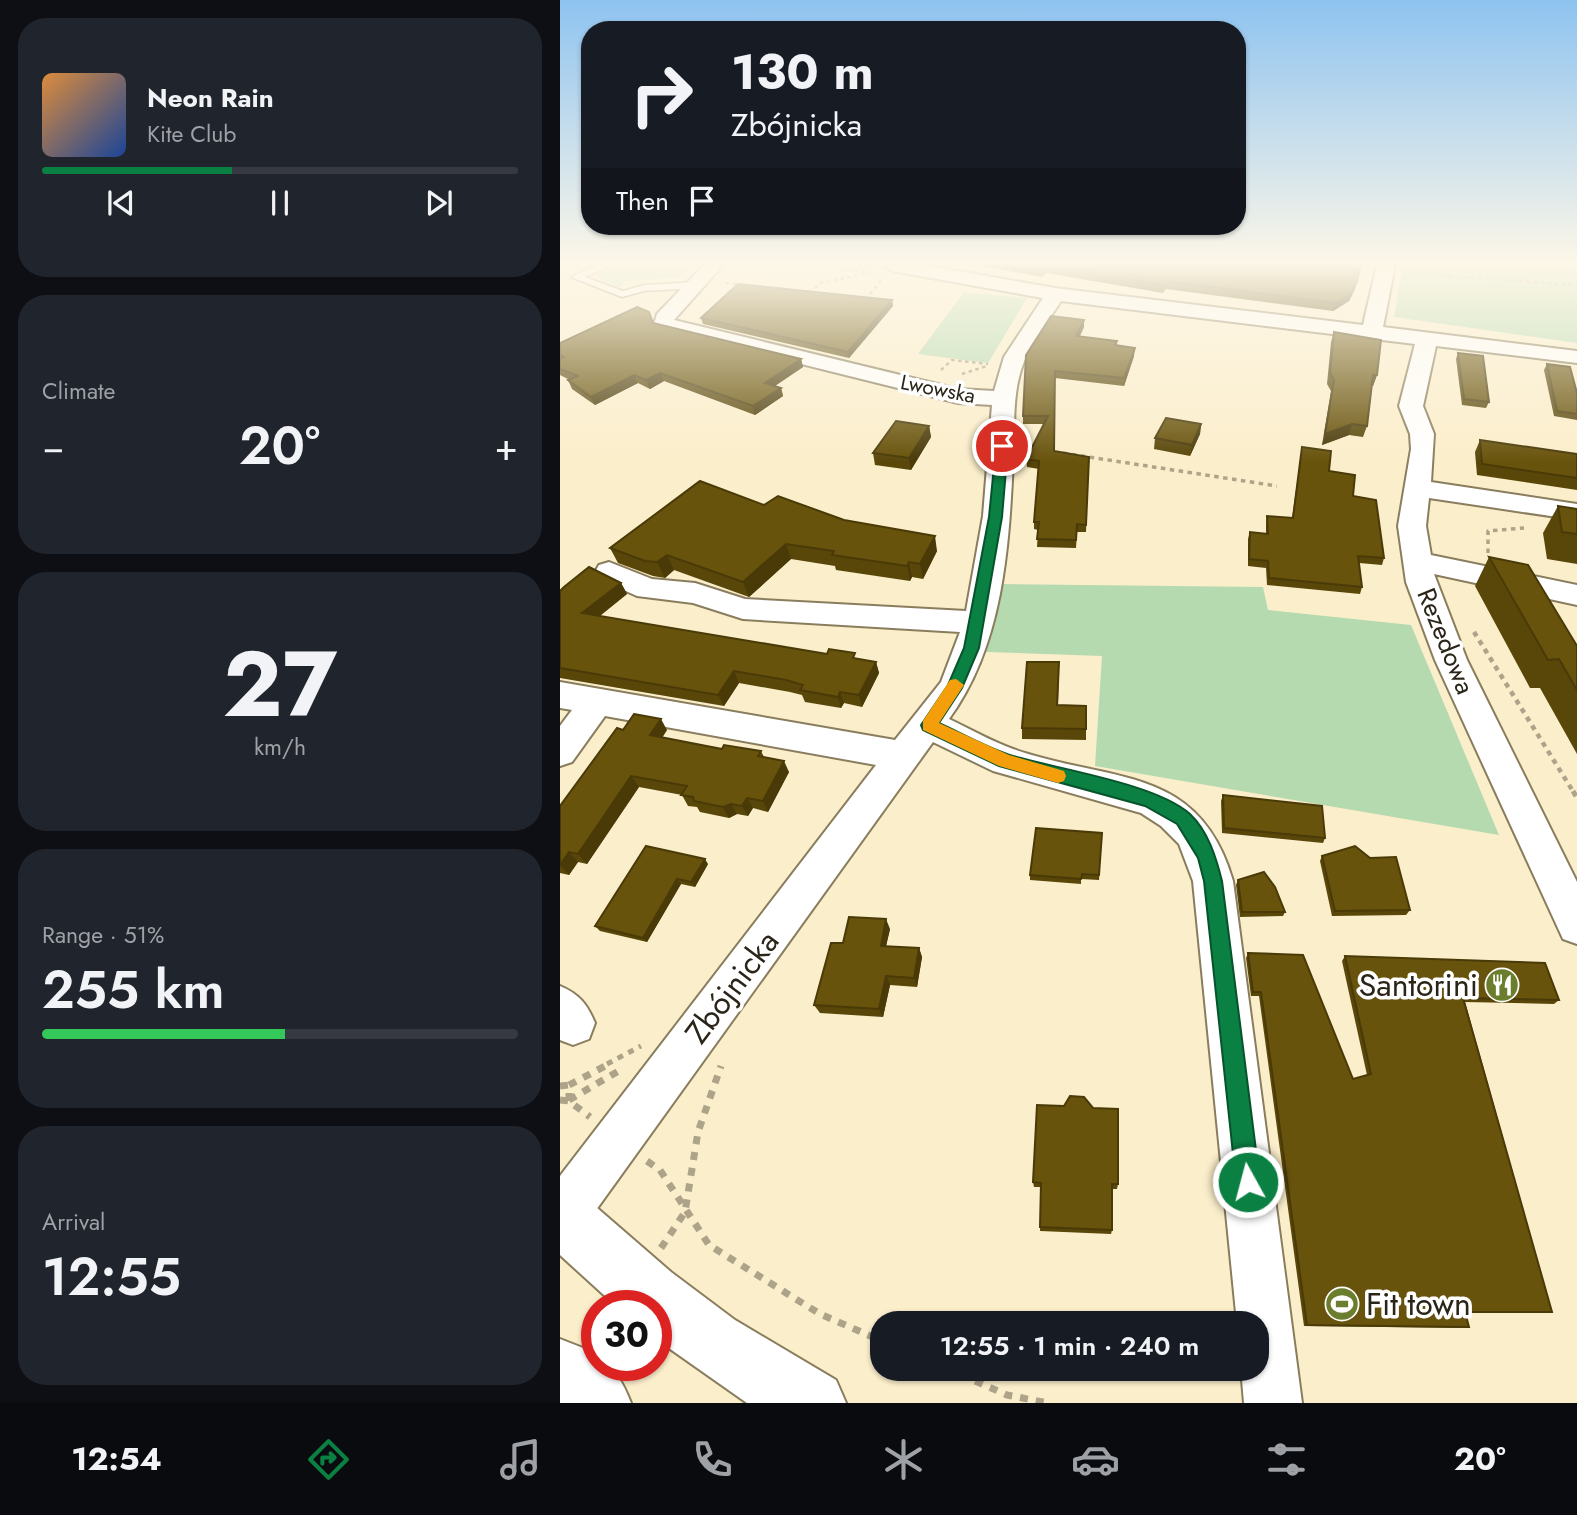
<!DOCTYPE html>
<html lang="en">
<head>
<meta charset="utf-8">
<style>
	:root { --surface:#171b24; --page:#20242c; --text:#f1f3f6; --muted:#9ea1a6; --line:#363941; --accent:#0b8043 }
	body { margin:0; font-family:Jost,sans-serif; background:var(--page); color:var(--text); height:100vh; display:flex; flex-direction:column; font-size:26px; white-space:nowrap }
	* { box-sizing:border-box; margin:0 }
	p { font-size:23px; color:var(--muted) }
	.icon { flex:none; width:38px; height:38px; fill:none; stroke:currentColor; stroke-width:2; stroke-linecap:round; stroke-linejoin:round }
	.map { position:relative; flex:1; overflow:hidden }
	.drawer { display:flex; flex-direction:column; gap:18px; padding:18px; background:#0d0f14; width:560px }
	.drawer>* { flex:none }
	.hud { position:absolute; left:21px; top:21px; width:665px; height:214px; border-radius:28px; box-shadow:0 2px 5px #0004; background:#171b24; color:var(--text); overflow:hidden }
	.speed { position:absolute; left:21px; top:1290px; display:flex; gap:14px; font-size:35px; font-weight:700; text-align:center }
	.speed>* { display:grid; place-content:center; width:91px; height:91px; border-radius:50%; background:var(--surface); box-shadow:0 2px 5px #0004; line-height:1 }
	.speed .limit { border:10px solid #d22; background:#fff; color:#111 }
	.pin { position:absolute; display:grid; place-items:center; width:60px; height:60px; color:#fff; margin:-30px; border:4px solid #fff; border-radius:50%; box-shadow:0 2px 7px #0007 }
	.me { position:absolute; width:77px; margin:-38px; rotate:353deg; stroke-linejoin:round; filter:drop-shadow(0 0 5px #0008) }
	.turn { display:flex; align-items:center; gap:24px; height:147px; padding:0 35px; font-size:32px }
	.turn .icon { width:91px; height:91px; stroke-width:2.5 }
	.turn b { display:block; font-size:49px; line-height:60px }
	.then { display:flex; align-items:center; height:66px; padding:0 35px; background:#0003; gap:14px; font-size:26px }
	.big { font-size:52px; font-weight:600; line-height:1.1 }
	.drawer .tile { flex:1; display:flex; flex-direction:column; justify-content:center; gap:10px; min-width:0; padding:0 24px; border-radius:28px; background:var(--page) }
	.drawer .dial { align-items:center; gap:0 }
	.dial b { font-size:91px; line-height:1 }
	.song { display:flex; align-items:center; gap:21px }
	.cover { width:84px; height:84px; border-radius:10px; background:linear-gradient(135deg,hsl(30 70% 55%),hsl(220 70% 35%)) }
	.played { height:7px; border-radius:4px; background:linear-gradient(90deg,var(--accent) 40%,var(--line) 40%) }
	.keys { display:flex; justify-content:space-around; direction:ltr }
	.heat { display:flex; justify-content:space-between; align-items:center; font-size:38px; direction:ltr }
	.charge { height:10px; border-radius:5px; background:linear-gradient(90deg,#34c759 51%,var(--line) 0) }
	.trip { position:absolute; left:310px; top:1311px; width:399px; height:70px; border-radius:28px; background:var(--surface); box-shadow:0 2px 5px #0004; font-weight:600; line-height:70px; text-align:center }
	.dock { display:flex; height:112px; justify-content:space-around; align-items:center; background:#090b0e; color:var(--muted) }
	.dock .icon { width:49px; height:49px }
	.dock .selected { color:var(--accent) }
	.dock b { font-size:32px; color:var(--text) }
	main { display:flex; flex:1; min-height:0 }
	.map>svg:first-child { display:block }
</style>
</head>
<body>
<main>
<section class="drawer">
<div class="tile">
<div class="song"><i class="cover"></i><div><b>Neon Rain</b><p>Kite Club</p></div></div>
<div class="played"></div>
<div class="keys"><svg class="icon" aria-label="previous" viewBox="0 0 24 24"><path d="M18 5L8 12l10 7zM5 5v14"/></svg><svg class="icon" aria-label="pause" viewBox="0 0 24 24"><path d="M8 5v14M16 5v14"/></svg><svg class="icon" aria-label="next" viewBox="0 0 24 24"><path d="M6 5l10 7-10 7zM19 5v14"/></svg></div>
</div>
<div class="tile"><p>Climate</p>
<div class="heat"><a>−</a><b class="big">20°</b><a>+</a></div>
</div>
<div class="tile dial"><b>27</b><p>km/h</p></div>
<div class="tile"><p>Range · 51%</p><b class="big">255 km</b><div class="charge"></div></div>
<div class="tile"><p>Arrival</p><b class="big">12:55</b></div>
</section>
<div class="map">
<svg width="1017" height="1403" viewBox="0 0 1017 1403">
	<rect width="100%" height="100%" fill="#fbeecb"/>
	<g fill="#b5dab0">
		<polygon points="60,265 133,265 120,277 64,282 60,287 35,277 40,275 34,274"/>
		<polygon points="843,265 1017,265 1017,343 834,317"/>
		<polygon points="404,292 467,298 428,363 358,354"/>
		<polygon points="442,584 703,587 708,610 851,625 939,835 535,766 542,656 426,652"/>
	</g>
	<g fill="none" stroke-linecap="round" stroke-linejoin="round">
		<g stroke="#897d5d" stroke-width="3">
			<polygon id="service" points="38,265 52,265 25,277 63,291 84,285 136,282 141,285 136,288 84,291 62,297 11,277"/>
		</g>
		<g stroke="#897d5d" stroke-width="4">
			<g id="minor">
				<path d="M144,265H163L114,320L398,389L434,391L444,357L483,298L332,271L323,265H364L495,288L803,325L817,265H835L823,327L1017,351V363L876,346L863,406L874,434L871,482L1017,504V520L869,498L866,526L871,555L1017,585V605L874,574L907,660L1017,882V944L1003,939L875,660L846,582L838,526L851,449L850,434L839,406L855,344L501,301C487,323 469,344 461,370C452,399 455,429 453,459C449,549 443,645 389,719C410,729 431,741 453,749C549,783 639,763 673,881L742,1403H684L681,1368H696V1323H677L633,881L619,844L601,826L581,813L433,771L373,742L18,1235L0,1242V1176L316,765L45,716L12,762L0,766V726L12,710L0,708V682L335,740L381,682L400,632L183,619L133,603L77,596L39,579L35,572L39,565L49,562L92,579L135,583L185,599L406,611L423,516L432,405L398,403L97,328L94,324L97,314Z"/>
				<path d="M0,986C19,994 27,1004 35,1023L29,1039L13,1045L0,1040Z"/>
			</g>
		</g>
		<g stroke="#897d5d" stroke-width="4">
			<g id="secondary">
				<polygon points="0,1186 21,1194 111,1272 175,1320 276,1380 286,1403 187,1403 96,1339 96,1306 56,1306 0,1255"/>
				<path d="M0,1339L23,1348L37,1359V1365C56,1365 65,1388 71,1403H0Z"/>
			</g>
		</g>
		<g stroke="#ada389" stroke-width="2.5" stroke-dasharray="3.5 3.5" stroke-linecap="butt">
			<polyline points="239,265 315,273"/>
			<polyline points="299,265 310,268"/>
			<polyline points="63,271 85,265"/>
			<polyline points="848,273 1017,285"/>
			<polyline points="888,278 891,265"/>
			<polyline points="166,283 251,292 260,283 305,274"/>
			<polyline points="310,294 321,281"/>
			<polyline points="381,370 392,360 428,364"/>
			<polyline points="402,374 427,366"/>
		</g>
		<g stroke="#ada389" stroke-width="3.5" stroke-dasharray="4.5 4.5" stroke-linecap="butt">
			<polyline points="503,453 717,486"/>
			<polyline points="928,553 928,531 964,528"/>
		</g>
		<polyline stroke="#ada389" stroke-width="4.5" stroke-dasharray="5 5" stroke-linecap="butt" points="914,632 1014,793"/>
		<g stroke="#ada389" stroke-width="5" stroke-dasharray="6 6" stroke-linecap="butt">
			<polyline points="1013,791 1017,798"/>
			<polyline points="47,1064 81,1046"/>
		</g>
		<g stroke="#ada389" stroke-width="7" stroke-dasharray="8 8" stroke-linecap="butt">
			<polyline points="0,1086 9,1085"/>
			<polyline points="0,1100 9,1101 30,1117"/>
			<polyline points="9,1100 62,1069"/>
			<polyline points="9,1101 9,1085 51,1063"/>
			<polyline points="87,1161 100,1170 149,1245 260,1314 322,1341"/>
			<polyline points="101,1248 125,1212 138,1132 161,1066"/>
			<polyline points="386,1368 447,1395 488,1403"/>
		</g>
		<use href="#service" fill="#fff" fill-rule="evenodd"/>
		<use href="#minor" fill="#fff" fill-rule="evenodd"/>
		<use href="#secondary" fill="#fff" fill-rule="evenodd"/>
	</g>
	<g fill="#59470a">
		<polygon points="415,265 801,265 795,289 789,301 773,311 606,289 603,293 486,273 482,277"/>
		<polygon points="332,300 333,306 289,358 143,324 141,318"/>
		<polygon points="524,320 524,327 520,336 557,345 574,356 564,386 495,378 494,451 529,457 526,532 517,532 516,548 477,547 478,530 474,529 474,522 479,469 467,467 466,459 484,424 463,424 463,416"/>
		<polygon points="93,323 241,359 243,367 215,386 221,388 223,396 195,415 104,381 90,389 78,383 35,405 12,389 8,380 10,380 0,375 0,343"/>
		<polygon points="774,332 817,375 813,386 811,386 807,426 803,437 789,435 762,445 771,391 767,384 771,342"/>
		<polygon points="898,353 929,402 926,408 902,405 896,359"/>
		<polygon points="987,364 1017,393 1017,420 994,416 984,370"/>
		<polygon points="641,424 640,434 630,456 594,449 595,438"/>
		<polygon points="369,426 371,437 351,470 315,465 313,453"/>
		<polygon points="920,440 1017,454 1017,490 917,475 915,452"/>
		<polygon points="742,447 769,471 793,496 824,558 822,565 799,563 802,587 800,594 707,585 706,568 688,566 688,539 690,532 706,534 706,523 707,516 732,518"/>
		<polygon points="204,505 284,520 377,551 363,579 352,577 350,581 276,570 275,566 231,559 189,597 114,570 105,578 93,576 58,563 50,548"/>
		<polygon points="998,506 1017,509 1017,564 987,559 983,533"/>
		<polygon points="929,557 1017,646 1017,754 980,688 970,688 915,586"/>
		<polygon points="61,583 67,594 40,616 316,662 319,673 302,707 284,703 281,708 245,702 242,695 230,692 179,683 164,706 0,678 0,591"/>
		<polygon points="499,674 498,705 526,706 526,740 462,739 462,728"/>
		<polygon points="63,730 107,730 102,737 162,749 201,751 204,757 229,772 208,812 193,808 188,816 177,814 169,818 140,812 137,807 128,806 122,795 79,787 27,864 18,862 9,875 0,873 0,806"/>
		<polygon points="663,795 765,838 763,843 662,833 661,801"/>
		<polygon points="542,833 539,880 521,879 521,884 470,880 470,875"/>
		<polygon points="86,846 148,864 135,887 121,884 87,942 40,931 35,926"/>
		<polygon points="762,856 850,910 846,915 772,916 760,861"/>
		<polygon points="678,880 725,912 723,916 680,917 676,885"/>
		<polygon points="330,929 326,946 359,948 362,957 357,987 330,985 323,1017 260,1013 254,1005 283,943"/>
		<polygon points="688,953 793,1079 807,1075 782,961 785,956 999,1000 994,1004 905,1002 992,1312 985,1313 905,1313 909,1327 903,1328 744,1326 699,996 691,996 686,958"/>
		<polygon points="473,1182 558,1184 557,1189 552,1189 552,1230 551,1234 480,1231 481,1187 474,1187"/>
	</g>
	<g fill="#493a08">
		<polygon points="486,265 486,273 482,277 482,270"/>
		<polygon points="797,281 795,289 789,301 773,311 775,303"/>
		<polygon points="332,300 333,306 289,358 288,352"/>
		<polygon points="524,320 524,327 516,343 516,336"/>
		<polygon points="575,348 574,356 564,386 564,378"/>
		<polygon points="241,359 243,367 207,391 205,383"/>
		<polygon points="100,373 104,381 90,389 86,380"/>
		<polygon points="74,375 78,383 35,405 31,397"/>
		<polygon points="813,375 817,375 813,386 809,386"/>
		<polygon points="221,388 223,396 195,415 193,406"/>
		<polygon points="641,424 640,434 630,456 632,445"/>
		<polygon points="792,424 789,435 762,445 765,434"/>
		<polygon points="369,426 371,437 351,470 349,458"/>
		<polygon points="375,536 377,551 363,579 360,564"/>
		<polygon points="226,544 231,559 189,597 183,582"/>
		<polygon points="107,555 114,570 105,578 97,562"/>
		<polygon points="349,562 352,577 350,581 347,566"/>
		<polygon points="61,583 67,594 29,624 22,613"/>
		<polygon points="316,662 319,673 302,707 299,695"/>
		<polygon points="174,671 179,683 164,706 158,695"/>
		<polygon points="280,692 284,703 281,708 278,697"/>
		<polygon points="101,719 107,730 97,746 90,735"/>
		<polygon points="224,761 229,772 208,812 203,801"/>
		<polygon points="71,776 79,787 27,864 18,854"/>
		<polygon points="187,798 193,808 188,816 182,806"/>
		<polygon points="171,804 177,814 169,818 163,807"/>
		<polygon points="9,852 18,862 9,875 0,865"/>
		<polygon points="145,859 148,864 135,887 131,882"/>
		<polygon points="117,879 121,884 87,942 83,938"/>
		<polygon points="326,919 330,929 324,955 321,946"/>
		<polygon points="359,948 362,957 357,987 354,978"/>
		<polygon points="326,976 330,985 323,1017 319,1009"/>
	</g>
	<g fill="#68530c" stroke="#493a08" stroke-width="2">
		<polygon points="457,265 486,265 482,270"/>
		<polygon points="487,265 801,265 797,281 791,293 775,303 606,281 604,285"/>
		<polygon points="178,284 332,300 288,352 141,318"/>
		<polygon points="77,307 89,312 93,323 241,359 205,383 221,388 193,406 100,373 86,380 74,375 31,397 8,380 18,376 0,369 0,359 4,357 0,355 0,343"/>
		<polygon points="491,316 524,320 516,336 557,341 555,345 575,348 564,378 495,371 494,451 529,457 526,525 517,524 516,540 477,539 479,522 474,522 479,461 466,459 488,416 463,416 466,355"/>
		<polygon points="774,332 821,340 817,375 813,375 807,426 792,424 765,434 774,380 770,373"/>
		<polygon points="898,353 923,356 929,402 904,399"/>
		<polygon points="987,364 1010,367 1017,393 1017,414 997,411"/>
		<polygon points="606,418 641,424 632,445 595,438"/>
		<polygon points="336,421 369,426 349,458 313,453"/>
		<polygon points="920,440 1017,454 1017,478 922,464"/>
		<polygon points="742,447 771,451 769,471 795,475 793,496 816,500 824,558 798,556 802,587 709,578 708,561 689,559 690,532 708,534 707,516 733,518"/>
		<polygon points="140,481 204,505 218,496 284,520 375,536 360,564 349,562 347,566 272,555 274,551 226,544 183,582 107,555 97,562 85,561 50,548"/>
		<polygon points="998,506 1017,509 1017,534 1002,532"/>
		<polygon points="929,557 968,565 1017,646 1017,690 999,659 988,660"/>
		<polygon points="29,567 61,583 22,613 267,654 269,649 295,653 293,658 316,662 299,695 280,692 278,697 240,690 243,685 226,680 174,671 158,695 0,668 0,591 4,587"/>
		<polygon points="467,662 499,662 497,705 526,706 526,729 462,728"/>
		<polygon points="74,714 101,719 90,735 162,749 164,745 201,751 198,756 224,761 203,801 187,798 182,806 171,804 163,807 134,801 133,797 121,795 127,786 71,776 18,854 9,852 0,865 0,806 57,728 63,730"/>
		<polygon points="663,795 762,806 765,838 664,828"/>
		<polygon points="476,828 542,833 539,875 522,874 521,879 470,875"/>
		<polygon points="86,846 145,859 131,882 117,879 83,938 35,926"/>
		<polygon points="795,846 810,858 836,857 850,910 775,911 762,856"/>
		<polygon points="704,872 715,887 725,912 682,912 678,880"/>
		<polygon points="289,917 326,919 321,946 359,948 354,978 326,976 319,1009 254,1005 271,943 283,943"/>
		<polygon points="688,953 743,955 793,1079 811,1074 785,956 985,963 999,1000 903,998 992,1312 905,1312 909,1327 747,1325 701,992 693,992"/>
		<polygon points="510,1096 524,1097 533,1108 558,1109 558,1184 552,1184 552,1230 480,1227 481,1183 473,1182 477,1105 504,1106"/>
	</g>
	<linearGradient id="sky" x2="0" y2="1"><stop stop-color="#8ec3f0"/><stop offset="0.57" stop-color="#fdf7e8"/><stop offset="1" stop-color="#fdf7e8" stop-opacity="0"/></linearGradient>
	<rect width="1017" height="462" fill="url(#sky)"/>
	<path fill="#0b8043" stroke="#07532c" stroke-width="2" d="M442,442L448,446L442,517L419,648L402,688L379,723C403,734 427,748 453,756C498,769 597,784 630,814C648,831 656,857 662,881L700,1182L696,1191L688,1194L680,1191L676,1182L644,881L638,858L617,824L585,806L439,766L363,730L361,725L388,685L404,648L429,517L436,446Z"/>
	<polygon fill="#f59e0b" points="396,679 404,685 379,723 449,755 504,771 506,776 504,781 498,783 439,766 363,730 363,721 390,680"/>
	<defs>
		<g id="restaurant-disc" transform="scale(1.75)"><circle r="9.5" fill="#6b7e2d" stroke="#fff"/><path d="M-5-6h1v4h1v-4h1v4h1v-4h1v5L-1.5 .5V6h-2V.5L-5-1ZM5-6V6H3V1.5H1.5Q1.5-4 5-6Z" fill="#fff"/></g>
		<g id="stadium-disc" transform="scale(1.75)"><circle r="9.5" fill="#6b7e2d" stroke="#fff"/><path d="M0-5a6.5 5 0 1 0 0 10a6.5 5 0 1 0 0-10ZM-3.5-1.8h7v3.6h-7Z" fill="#fff"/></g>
	</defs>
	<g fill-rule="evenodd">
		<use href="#restaurant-disc" x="942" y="985"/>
		<use href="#stadium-disc" x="782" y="1304"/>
	</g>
	<g text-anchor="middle" stroke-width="7" stroke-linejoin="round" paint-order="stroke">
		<g font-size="21" fill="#2a2518" stroke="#fff">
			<text transform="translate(378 389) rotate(11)" y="7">Lwowska</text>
		</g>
		<g font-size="26" fill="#2a2518" stroke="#fff">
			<text transform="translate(886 641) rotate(68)" y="9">Rezedowa</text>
		</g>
		<g font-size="32" fill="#2a2518" stroke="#fff" text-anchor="end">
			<text x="918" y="996">Santorini</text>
			<text x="806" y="1315" text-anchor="start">Fit town</text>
		</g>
		<g font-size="32" fill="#2a2518" stroke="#fff">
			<text transform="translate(172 987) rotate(-53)" y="11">Zbójnicka</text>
		</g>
	</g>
</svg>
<div class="speed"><div class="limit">30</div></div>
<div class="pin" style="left:442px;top:446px;background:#d93025"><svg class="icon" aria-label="arrive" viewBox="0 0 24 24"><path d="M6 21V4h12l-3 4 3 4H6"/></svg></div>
<svg class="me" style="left:688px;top:1182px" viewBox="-20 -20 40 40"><circle r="17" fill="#0b8043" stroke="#fff" stroke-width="3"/><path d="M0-11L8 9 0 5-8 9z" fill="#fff"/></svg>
<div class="trip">12:55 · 1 min · 240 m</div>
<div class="hud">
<div class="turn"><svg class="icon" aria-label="right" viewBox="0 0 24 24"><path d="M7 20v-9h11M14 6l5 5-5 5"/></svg><div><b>130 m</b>Zbójnicka</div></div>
<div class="then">Then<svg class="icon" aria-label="arrive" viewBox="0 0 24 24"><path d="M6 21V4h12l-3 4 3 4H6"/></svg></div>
</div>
</div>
</main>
<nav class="dock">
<b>12:54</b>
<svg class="icon selected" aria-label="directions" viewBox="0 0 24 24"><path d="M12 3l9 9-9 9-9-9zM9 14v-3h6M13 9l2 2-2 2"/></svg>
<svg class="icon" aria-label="music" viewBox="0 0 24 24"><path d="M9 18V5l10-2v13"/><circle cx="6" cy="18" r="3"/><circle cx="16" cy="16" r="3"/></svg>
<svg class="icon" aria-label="phone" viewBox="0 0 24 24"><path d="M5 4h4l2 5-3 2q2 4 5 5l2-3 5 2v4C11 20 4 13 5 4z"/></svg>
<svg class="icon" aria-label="climate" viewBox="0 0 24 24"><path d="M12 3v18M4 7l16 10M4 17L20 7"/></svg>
<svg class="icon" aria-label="car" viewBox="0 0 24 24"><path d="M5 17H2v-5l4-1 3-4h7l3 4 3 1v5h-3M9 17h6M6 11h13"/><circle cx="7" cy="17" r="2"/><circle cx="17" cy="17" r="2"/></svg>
<svg class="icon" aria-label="filters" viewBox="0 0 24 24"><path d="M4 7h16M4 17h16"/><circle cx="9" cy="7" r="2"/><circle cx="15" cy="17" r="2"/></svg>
<b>20°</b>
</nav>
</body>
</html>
